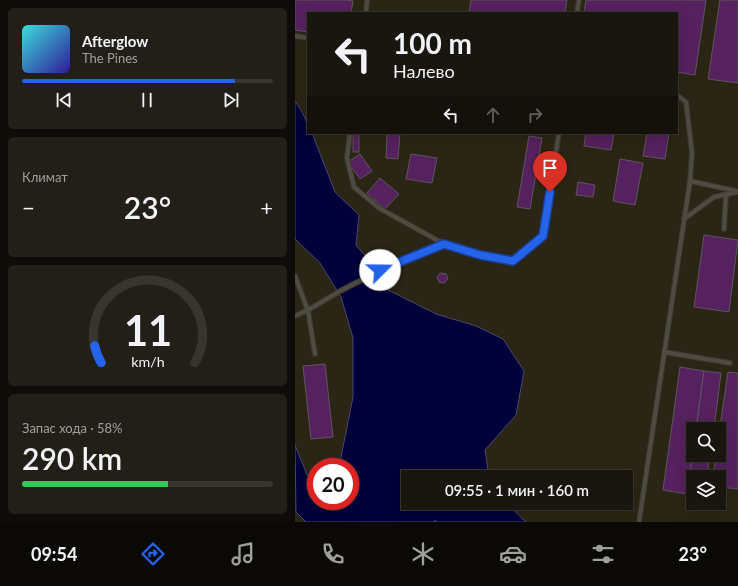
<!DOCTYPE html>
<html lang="ru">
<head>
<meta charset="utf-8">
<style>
	:root { --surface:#19160f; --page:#221f18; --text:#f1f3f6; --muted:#9f9f9e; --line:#37352f; --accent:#2563eb }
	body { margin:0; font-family:Lato,sans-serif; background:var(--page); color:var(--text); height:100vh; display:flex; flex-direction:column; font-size:15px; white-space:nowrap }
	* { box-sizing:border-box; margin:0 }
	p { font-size:13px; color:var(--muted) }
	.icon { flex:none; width:22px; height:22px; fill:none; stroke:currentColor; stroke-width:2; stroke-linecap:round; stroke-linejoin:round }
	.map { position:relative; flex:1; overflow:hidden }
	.details { display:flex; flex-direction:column; gap:8px; padding:8px; background:#0e0c08; width:295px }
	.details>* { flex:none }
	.top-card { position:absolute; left:12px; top:12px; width:371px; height:122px; border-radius:0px; box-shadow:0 4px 16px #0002,0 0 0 1px var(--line); background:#19160f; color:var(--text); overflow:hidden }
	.fabs { position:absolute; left:391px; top:422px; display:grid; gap:8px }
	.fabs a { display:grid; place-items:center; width:40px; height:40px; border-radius:0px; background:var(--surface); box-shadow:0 4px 16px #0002,0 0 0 1px var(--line); font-size:20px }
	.speed { position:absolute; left:12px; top:458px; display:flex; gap:8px; font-size:20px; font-weight:700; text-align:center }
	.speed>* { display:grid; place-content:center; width:52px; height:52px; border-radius:50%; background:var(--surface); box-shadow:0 4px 16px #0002,0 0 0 1px var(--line); line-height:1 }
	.speed .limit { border:6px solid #d22; background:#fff; color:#111 }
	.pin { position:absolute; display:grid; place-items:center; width:34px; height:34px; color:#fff; margin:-41px -17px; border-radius:50% 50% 50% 0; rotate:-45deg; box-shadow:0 0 4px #0007 }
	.pin .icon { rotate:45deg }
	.me { position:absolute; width:44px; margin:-22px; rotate:68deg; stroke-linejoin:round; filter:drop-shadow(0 0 3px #0008) }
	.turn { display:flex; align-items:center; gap:14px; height:84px; padding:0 20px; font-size:18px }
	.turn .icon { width:52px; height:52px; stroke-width:2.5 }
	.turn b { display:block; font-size:28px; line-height:34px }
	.lanes { display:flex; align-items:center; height:38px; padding:0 20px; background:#0003; justify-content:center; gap:20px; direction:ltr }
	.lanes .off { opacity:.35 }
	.big { font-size:30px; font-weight:600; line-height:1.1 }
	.details .widget { flex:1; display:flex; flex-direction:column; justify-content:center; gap:6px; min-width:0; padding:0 14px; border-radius:6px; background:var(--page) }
	.details .dial { align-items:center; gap:0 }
	.dial svg { height:104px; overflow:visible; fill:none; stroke:var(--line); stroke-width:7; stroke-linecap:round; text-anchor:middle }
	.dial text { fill:var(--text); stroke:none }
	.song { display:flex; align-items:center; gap:12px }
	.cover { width:48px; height:48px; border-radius:6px; background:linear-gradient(135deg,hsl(180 70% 55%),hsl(250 70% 35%)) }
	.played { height:4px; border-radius:2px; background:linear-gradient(90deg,var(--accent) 85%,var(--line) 85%) }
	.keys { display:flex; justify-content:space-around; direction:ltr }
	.heat { display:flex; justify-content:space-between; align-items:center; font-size:22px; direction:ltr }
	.charge { height:6px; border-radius:3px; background:linear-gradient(90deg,#34c759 58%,var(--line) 0) }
	.trip { position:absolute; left:106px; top:470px; width:232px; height:40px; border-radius:0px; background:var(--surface); box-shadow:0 4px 16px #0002,0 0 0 1px var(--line); font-weight:600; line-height:40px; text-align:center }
	.dock { display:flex; height:64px; justify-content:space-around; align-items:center; background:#0a0906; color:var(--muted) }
	.dock .icon { width:28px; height:28px }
	.dock .selected { color:var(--accent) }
	.dock b { font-size:18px; color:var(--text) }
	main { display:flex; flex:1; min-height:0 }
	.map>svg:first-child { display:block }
</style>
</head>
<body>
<main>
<section class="details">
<div class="widget">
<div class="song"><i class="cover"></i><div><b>Afterglow</b><p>The Pines</p></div></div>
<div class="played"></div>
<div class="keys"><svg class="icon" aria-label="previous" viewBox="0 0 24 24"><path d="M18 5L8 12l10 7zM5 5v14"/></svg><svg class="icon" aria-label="pause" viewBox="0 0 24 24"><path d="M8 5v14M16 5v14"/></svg><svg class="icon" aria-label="next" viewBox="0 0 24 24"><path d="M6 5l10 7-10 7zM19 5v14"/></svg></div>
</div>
<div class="widget"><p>Климат</p>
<div class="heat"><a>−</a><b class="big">23°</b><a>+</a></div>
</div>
<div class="widget dial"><svg viewBox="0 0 100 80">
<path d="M14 69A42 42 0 1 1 86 69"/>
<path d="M14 69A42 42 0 0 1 9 56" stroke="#2563eb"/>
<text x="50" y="56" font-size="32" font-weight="700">11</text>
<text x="50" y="72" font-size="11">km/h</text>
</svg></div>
<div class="widget"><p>Запас хода · 58%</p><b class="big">290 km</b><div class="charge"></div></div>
</section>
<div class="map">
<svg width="443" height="522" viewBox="0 0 443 522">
	<rect width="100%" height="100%" fill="#211e14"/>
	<path fill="#2a2514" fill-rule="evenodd" d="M0,0H443V522H0ZM13,13H382V133H13ZM398,429H424V455H398ZM21,467H55V501H21ZM113,477H331V503H113ZM398,477H424V503H398Z"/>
	<path fill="#00003a" stroke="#49486f" d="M0,101C7,112 13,120 13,133H17L40,192L64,215L61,245L76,263L91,289L141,314L181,326L208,339L229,371L221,415L190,450L194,477H113V503H211L231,522H141V520L138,522H11L1,512L0,445L15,482L21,485V501H55V467H44L58,397V338L46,297L25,263L0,239Z"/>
	<g fill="#55215e" stroke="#5e555f">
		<polygon points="0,0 52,0 58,1 56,13 13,13 13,32 0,30"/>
		<polygon points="176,0 272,0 270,13 174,13"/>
		<polygon points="291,0 411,0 400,75 382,72 382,13 289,13"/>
		<polygon points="425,0 443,0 443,83 413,79"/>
		<rect x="58" y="133" width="6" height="19"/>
		<polygon points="92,133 105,133 103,159 91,158"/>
		<polygon points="291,133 319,133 316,150 289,146"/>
		<polygon points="352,133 374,133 370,159 348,156"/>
		<polygon points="234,136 247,138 235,209 222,207"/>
		<polygon points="65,154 77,171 65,179 53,162"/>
		<polygon points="116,154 142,158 137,183 111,179"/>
		<polygon points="325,159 348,163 340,205 318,201"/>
		<polygon points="85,178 104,194 90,209 72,193"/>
		<polygon points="283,182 300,185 298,197 281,195"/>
		<polygon points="409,235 443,240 434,312 399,307"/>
		<polygon points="145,273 151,274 153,279 149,283 144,282 142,277"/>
		<polygon points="30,364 38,437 16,439 8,366"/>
		<polygon points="385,367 409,371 401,429 398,429 398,452 392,494 368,490"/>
		<polygon points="409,371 426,373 419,429 401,429"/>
		<polygon points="433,372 443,373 443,489 424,487 424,477 418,477 421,455 424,455 424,433"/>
		<polygon points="398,452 398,455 415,455 412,477 398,477 398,495 392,494"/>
	</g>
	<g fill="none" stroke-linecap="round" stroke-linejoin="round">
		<g stroke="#393730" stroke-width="6">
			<g id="service">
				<polyline points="71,13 72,0"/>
				<polyline points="282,13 284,0"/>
				<polyline points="0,36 13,38"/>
				<polyline points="55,133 52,158 59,187 84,208 149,244 185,255 218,261 248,236 264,133"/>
				<polyline points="395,181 441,191"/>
				<polyline points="389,219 419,197 443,192"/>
				<polyline points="429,229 431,194"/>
				<polyline points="0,276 13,311 20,354"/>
				<path d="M0,316C18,309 33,297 51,288C83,271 115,258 149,244"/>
				<polyline points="369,352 435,363"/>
				<polyline points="344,522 395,181 397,153 391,102 382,95"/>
			</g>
		</g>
		<use href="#service" stroke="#4f4b40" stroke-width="4"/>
	</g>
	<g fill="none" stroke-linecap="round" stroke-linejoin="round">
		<g stroke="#184099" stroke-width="10">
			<polyline id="route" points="85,270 149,244 185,255 218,261 248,236 255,192"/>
		</g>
		<use href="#route" stroke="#2563eb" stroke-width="7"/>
	</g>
</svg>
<div class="fabs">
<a><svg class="icon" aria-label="search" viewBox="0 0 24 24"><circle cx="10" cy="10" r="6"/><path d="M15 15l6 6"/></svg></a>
<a><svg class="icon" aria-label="layers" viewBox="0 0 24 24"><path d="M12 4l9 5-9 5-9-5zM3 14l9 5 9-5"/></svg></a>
</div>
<div class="speed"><div class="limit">20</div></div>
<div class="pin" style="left:255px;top:192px;background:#d93025"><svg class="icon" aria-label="arrive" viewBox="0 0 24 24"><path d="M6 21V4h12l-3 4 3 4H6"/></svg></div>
<svg class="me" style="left:85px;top:270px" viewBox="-20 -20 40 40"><circle r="19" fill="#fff"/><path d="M0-13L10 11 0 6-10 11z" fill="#2563eb"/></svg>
<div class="trip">09:55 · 1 мин · 160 m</div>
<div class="top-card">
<div class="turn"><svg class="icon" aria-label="left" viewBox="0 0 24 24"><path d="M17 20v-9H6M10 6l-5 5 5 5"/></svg><div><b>100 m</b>Налево</div></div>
<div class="lanes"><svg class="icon" aria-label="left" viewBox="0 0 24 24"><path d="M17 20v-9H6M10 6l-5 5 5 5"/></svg><svg class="icon off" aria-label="ahead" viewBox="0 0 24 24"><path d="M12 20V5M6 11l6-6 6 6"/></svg><svg class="icon off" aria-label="right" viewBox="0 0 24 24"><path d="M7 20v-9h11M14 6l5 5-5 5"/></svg></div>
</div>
</div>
</main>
<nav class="dock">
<b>09:54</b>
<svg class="icon selected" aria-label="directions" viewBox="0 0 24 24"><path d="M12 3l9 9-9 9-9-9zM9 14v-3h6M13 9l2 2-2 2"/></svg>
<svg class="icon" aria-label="music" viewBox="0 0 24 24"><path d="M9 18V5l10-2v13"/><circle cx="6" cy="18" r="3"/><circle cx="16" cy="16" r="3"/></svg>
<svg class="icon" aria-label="phone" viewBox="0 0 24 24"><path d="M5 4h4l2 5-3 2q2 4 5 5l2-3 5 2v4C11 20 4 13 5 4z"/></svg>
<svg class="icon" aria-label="climate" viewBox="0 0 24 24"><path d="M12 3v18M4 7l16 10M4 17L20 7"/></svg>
<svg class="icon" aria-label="car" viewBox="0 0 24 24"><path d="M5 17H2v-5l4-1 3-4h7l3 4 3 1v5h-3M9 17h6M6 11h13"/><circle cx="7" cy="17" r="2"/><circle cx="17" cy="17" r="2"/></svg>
<svg class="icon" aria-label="filters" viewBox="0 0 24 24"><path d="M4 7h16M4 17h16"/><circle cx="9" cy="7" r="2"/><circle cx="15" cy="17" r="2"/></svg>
<b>23°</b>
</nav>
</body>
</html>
